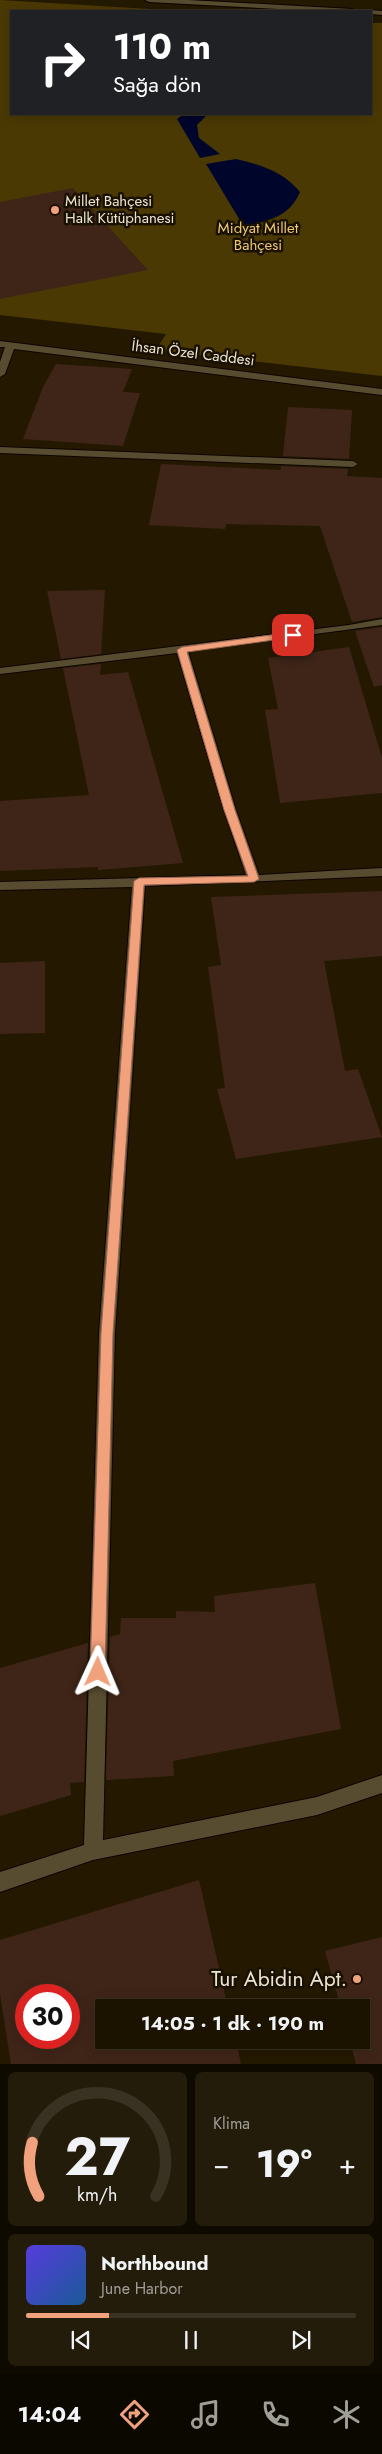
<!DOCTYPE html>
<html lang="tr">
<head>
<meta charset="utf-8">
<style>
	:root { --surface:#1b1300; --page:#241c0a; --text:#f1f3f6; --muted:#a09e99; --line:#393222; --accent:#f1a17c }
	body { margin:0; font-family:Jost,sans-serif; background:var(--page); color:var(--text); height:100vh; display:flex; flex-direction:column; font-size:19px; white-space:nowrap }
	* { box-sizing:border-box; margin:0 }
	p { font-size:16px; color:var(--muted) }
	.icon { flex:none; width:28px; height:28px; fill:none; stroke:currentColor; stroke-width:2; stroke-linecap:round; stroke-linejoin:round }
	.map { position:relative; height:2064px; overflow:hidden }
	.side { display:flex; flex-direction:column; gap:8px; padding:8px; background:#0f0a00; flex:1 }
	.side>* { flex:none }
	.hud { position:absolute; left:10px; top:10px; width:362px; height:105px; border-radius:0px; box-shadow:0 2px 12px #0003,0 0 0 1px var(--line); background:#202124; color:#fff; overflow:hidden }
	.speed { position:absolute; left:15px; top:1984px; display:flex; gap:10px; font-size:25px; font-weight:700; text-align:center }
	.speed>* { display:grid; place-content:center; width:65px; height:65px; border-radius:50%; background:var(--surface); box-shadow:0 2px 12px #0003,0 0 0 1px var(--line); line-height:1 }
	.speed .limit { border:8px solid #d22; background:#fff; color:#111 }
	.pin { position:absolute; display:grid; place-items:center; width:42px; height:42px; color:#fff; margin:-21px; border-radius:10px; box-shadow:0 2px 8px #0006 }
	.me { position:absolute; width:55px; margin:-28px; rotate:1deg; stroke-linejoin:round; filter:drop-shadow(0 0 4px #0008) }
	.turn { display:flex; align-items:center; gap:18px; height:105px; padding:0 20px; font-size:22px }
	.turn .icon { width:65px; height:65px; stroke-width:2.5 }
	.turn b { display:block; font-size:35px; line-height:42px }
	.big { font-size:38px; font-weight:700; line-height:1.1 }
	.side .card { flex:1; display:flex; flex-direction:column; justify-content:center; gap:8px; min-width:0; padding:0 18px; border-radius:8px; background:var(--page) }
	.side .dial { align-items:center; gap:0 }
	.dial svg { height:130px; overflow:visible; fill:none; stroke:var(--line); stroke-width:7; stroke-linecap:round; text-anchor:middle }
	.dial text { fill:var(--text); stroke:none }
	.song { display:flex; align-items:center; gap:15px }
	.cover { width:60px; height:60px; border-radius:8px; background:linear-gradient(135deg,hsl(250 70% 55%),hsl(210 70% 35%)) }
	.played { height:5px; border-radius:2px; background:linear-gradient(90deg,var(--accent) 25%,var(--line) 25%) }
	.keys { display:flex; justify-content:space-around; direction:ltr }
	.heat { display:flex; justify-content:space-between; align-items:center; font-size:28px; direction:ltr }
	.side .tiles { flex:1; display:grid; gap:8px; grid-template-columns:1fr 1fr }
	.card:last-child { grid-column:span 2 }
	.trip { position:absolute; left:95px; top:1999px; width:275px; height:50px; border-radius:0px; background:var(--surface); box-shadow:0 2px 12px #0003,0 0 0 1px var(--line); font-weight:700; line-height:50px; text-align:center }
	.menu { display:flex; height:80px; justify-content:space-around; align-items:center; background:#0b0800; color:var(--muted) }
	.menu .icon { width:35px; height:35px }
	.menu .current { color:var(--accent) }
	.menu b { font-size:22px; color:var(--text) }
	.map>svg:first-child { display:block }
</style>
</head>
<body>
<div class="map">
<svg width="382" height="2064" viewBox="0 0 382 2064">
	<rect width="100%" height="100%" fill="#241900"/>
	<polygon fill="#4b3904" points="0,0 184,11 11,11 11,114 371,114 371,23 382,23 382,376 156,350 166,334 0,315"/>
	<g fill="#00052c">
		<polygon points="184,114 208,114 197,125 199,138 220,154 200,158 177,119"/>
		<path d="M236,159C261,165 283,171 300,192C289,218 268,220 244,227L206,164Z"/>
	</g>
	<g fill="#3f2518" fill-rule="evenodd">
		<polygon points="73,188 148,270 0,299 0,202"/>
		<polygon points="56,364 132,369 123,392 140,393 123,446 23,439 43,387"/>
		<polygon points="288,407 352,410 349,459 283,456"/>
		<polygon points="161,464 281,470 281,466 348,469 347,476 382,478 382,617 352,622 320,526 226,524 225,529 149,525"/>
		<polygon points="105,590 101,654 61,659 47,591"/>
		<polygon points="382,627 382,685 374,687 355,631"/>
		<polygon points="349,647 382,758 382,793 280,803 265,710 278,709 268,658"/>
		<polygon points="101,664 100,675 128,672 183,863 98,870 98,867 0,871 0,801 89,795 63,668"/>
		<polygon points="382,891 382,956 324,961 345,1071 358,1069 382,1137 236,1159 217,1089 225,1088 208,967 221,965 211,897"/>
		<polygon points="45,961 45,1033 0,1034 0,963"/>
		<polygon points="315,1583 341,1729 173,1761 174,1776 106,1780 110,1637 120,1634 121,1618 176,1618 176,1611 215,1612 214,1596"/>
		<polygon points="88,1643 84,1782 70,1783 71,1795 0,1816 0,1668"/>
		<path d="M199,1880L228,2008H104V2040H236L241,2064H11L0,1994V1940ZM26,1995H69V2038H26Z"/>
		<polygon points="382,1937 382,2064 356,2064 350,2040 361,2040 361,2008 341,2008 325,1951"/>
	</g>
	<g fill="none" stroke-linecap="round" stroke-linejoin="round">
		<g stroke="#0d0400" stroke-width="2">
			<g id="minor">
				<polygon points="0,447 353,461 358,464 353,467 0,453"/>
				<polygon points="382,619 382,625 188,651 236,810 259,875 382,868 382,876 145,886 115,1333 103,1840 317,1797 382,1775 382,1793 317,1815 93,1860 0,1892 0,1872 84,1845 99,1333 132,887 0,890 0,882 246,875 224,810 177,653 0,674 0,668 349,625"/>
			</g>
		</g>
		<g stroke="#0d0400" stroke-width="2">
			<g id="tertiary">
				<polygon points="145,0 188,0 352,9 356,11 317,11 149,2"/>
				<polygon points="371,10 382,11 382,15 371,14 371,11 368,11"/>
				<polygon points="0,341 382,389 382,395 14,349 5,374 0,377 0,362 5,347 0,347"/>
			</g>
		</g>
		<use href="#minor" fill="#584c30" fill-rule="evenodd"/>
		<use href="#tertiary" fill="#584c30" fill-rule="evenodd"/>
	</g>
	<polygon fill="#f1a17c" stroke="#9d6951" points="293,632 296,633 296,637 187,652 235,810 259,879 254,882 144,885 113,1333 105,1672 103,1677 98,1679 93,1677 90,1672 101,1333 134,881 139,878 248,876 224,810 177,650 182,647"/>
	<g fill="#f1a17c" stroke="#1a1000" stroke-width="2">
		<circle cx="55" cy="210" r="5"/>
		<circle cx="357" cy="1979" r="5"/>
	</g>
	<g text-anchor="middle" stroke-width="5" stroke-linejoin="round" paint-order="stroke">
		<g font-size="15" fill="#eae3d3" stroke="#1a1000" text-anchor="start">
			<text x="65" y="206">Millet Bahçesi<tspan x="65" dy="17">Halk Kütüphanesi</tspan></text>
		</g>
		<g font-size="15" fill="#eac771" stroke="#1a1000">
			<text x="258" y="233">Midyat Millet<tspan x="258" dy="17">Bahçesi</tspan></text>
		</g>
		<g font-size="15" fill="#eae3d3" stroke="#1a1000">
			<text transform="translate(193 353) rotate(7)" y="5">İhsan Özel Caddesi</text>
		</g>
		<g font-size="21" fill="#eae3d3" stroke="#1a1000" text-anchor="end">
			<text x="347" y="1986">Tur Abidin Apt.</text>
		</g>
	</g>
</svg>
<div class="speed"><div class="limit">30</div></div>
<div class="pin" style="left:293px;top:635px;background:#d93025"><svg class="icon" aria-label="arrive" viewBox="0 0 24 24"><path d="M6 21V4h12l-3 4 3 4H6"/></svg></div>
<svg class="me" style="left:98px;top:1672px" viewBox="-20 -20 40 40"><path d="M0-17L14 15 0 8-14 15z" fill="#f1a17c" stroke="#fff" stroke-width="4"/></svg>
<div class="trip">14:05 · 1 dk · 190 m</div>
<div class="hud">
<div class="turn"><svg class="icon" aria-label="right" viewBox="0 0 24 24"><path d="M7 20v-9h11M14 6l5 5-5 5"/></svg><div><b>110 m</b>Sağa dön</div></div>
</div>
</div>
<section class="side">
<div class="tiles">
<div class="card dial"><svg viewBox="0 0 100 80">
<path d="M14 69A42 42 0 1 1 86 69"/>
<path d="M14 69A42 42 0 0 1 10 36" stroke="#f1a17c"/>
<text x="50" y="56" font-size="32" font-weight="700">27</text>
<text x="50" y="72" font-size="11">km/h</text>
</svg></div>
<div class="card"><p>Klima</p>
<div class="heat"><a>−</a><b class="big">19°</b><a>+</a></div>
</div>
<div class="card">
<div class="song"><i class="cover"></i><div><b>Northbound</b><p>June Harbor</p></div></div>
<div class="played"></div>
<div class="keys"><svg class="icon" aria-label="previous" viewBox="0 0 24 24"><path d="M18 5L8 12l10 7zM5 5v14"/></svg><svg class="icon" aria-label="pause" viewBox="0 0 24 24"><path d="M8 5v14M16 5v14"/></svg><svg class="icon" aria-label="next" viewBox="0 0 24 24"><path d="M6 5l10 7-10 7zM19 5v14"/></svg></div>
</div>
</div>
</section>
<nav class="menu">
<b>14:04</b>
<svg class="icon current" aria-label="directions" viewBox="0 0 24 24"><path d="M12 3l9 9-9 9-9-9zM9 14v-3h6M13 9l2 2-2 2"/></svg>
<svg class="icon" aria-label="music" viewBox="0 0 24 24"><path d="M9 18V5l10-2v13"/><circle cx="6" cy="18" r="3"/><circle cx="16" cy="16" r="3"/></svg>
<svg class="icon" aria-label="phone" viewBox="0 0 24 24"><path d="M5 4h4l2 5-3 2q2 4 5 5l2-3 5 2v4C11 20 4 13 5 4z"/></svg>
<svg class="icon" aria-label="climate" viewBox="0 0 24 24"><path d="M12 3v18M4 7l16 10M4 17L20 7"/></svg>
</nav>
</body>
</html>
